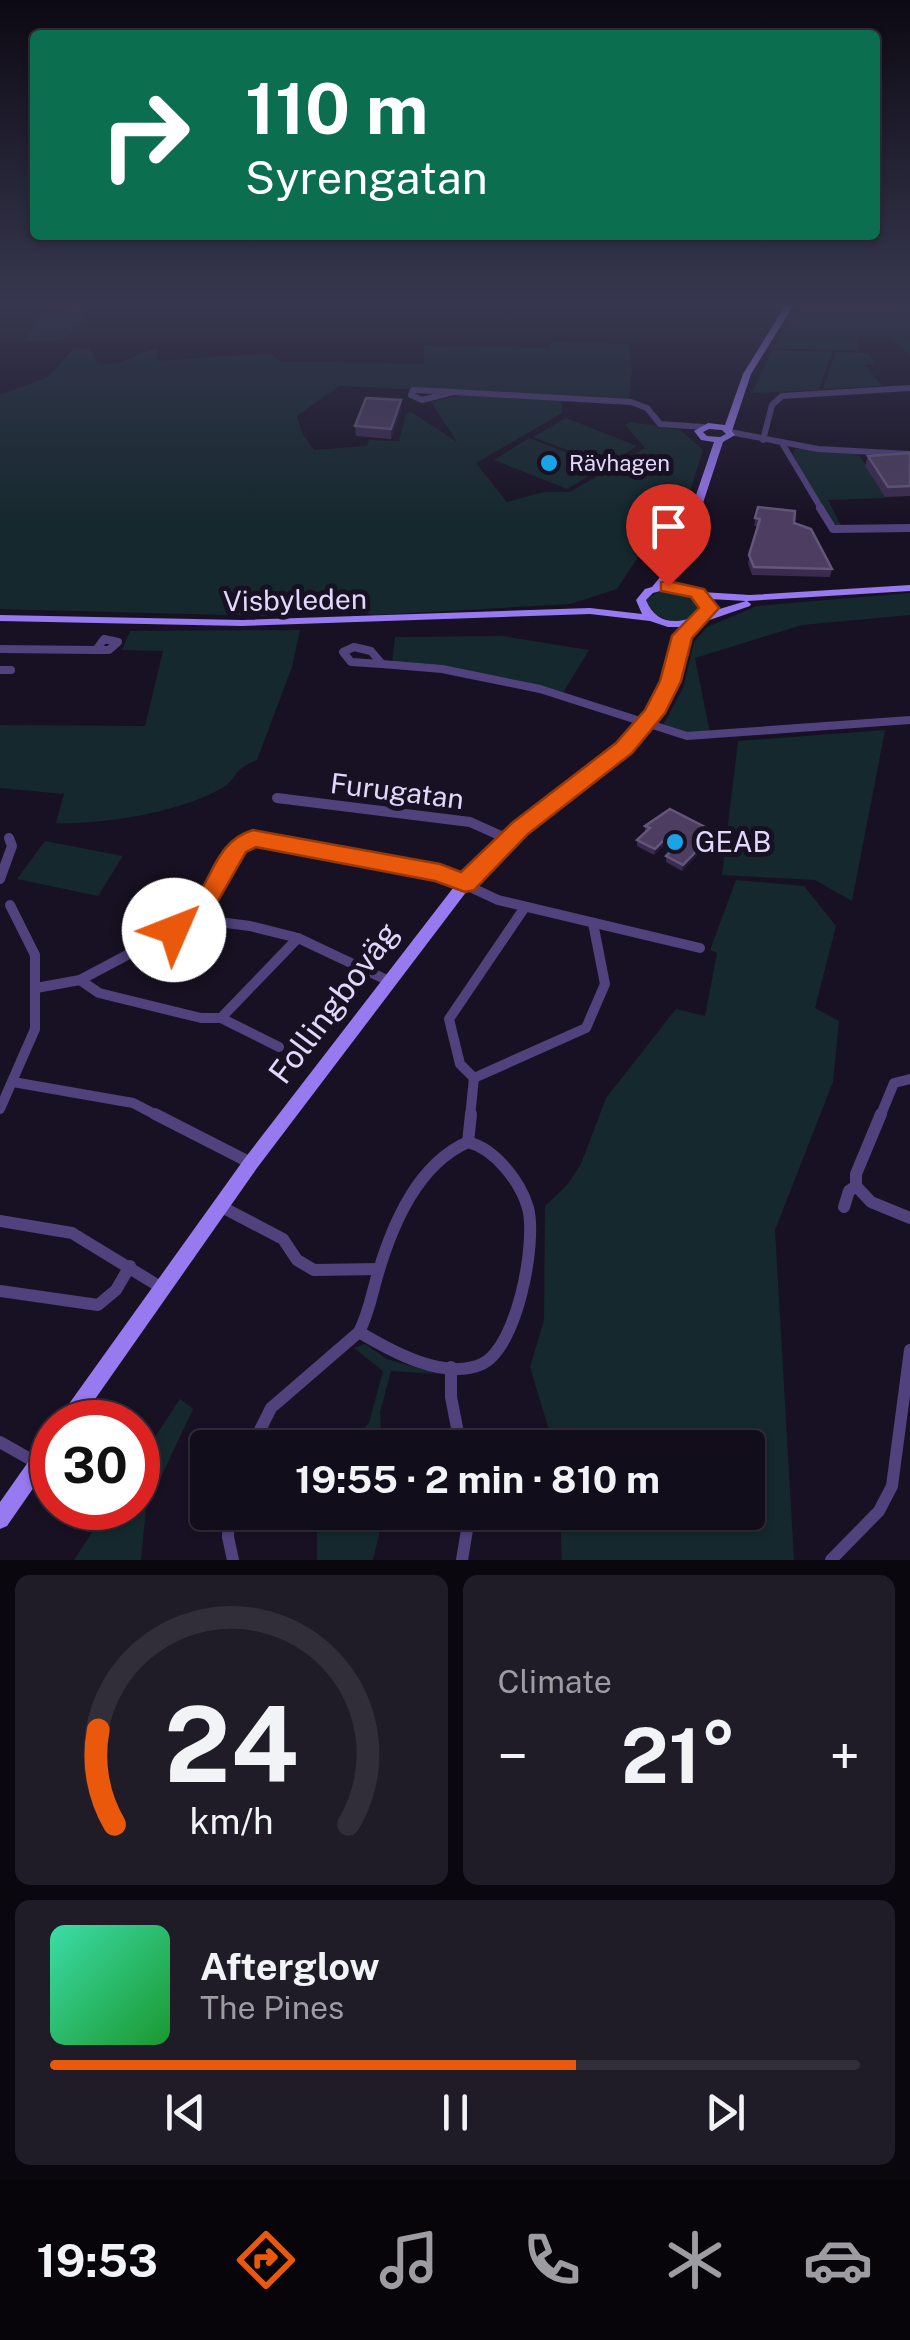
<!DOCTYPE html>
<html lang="en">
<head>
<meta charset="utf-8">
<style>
	:root { --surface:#120d1a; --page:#1f1b27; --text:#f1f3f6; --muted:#9c9ca2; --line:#312d39; --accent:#ea580c }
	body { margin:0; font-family:"Public Sans",sans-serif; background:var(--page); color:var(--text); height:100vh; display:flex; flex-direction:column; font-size:38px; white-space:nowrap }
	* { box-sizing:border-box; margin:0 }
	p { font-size:32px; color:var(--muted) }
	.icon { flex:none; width:55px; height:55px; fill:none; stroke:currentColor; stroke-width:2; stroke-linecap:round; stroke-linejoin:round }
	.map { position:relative; height:1560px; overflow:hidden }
	.drawer { display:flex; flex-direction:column; gap:15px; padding:15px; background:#0a070e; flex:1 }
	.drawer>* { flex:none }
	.guide { position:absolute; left:30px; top:30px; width:850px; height:210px; border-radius:10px; box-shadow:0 2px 8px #0004,0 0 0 2px var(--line); background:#0b6e4f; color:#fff; overflow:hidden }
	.speed { position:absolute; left:30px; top:1400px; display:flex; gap:20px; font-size:50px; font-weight:700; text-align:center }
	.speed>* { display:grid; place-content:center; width:130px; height:130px; border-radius:50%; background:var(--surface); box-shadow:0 2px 8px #0004,0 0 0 2px var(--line); line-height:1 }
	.speed .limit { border:15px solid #d22; background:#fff; color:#111 }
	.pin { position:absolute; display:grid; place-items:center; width:85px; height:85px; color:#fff; margin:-102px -42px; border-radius:50% 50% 50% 0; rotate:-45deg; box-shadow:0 0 10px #0007 }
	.pin .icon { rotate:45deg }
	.me { position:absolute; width:110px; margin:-55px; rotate:46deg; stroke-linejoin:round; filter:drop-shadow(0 0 8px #0008) }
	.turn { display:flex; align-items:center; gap:35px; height:210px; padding:0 50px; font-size:45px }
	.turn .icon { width:130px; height:130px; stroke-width:2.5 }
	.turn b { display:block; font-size:70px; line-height:85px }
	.big { font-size:75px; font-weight:700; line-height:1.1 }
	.drawer .widget { flex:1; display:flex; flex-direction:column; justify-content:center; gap:15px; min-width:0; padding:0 35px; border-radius:15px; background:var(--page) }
	.drawer .dial { align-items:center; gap:0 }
	.dial svg { height:260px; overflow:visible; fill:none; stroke:var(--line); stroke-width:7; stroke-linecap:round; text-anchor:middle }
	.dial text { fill:var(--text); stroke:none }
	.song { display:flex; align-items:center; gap:30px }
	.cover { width:120px; height:120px; border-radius:15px; background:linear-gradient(135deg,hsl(160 70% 55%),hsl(130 70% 35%)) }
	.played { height:10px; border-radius:5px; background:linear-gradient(90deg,var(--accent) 65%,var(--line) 65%) }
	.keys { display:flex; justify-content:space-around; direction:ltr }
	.heat { display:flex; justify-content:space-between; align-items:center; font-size:55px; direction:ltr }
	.drawer .tiles { flex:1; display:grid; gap:15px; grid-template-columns:1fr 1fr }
	.widget:last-child { grid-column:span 2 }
	.trip { position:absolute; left:190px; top:1430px; width:575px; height:100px; border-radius:10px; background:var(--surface); box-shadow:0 2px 8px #0004,0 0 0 2px var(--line); font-weight:700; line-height:100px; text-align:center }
	.menu { display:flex; height:160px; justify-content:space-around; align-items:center; background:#07050a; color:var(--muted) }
	.menu .icon { width:70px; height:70px }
	.menu .selected { color:var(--accent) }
	.menu b { font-size:45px; color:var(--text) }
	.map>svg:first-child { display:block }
</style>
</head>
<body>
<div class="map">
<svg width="910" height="1560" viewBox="0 0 910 1560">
	<rect width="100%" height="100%" fill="#181123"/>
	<g fill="#15282d">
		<polygon points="71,306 85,306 85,321 61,341 23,341 34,329 36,319 65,312"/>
		<polygon points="800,306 910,306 910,356 891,337 857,337 860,351 773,348"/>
		<path d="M551,341L628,344L632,369L629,399L339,386L297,416L303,435L314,450L367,446L369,440L399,441L406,414L411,412L457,442L431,402L462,395L561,401L562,413L476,463L507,502L543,492H570L645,448L625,425L631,422L680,430L703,450L677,533L640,554L617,589L570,604L375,615L303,604L266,616L0,609V395L48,377L74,348L90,349L98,363C127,368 133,351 158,349L157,361L270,353L280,361L424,364V345L549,348Z"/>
		<polygon points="772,350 832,352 819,390 752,393"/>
		<polygon points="836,352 868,353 877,364 865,365 882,386 823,389"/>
		<polygon points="566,418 637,446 607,465 533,437"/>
		<polygon points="529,438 604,467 567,489 494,460"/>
		<path d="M806,448L859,455L886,498L828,500L844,531C819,518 806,478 793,454L795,449Z"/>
		<path d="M675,589L696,595L703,602V613C682,627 661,623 645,604L647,599L661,590Z"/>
		<polygon points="910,593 910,615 802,625 695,658 710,733 679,733 663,725 683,688 694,642 707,627 757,606"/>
		<path d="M300,630L292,667L257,760C231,770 238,779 222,788C181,812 103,825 56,823L64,794L0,788V725L145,726L163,651L122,650L130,631Z"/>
		<polygon points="502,636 589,650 563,693 392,664 395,637"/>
		<polygon points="885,730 852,901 815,880 722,875 738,741"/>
		<polygon points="45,841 123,856 98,896 17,879"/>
		<polygon points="736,880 804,886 836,926 815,1008 839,1021 833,1082 775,1230 794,1560 562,1560 560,1513 748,1512 748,1448 554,1447 530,1367 544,1320 545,1206 567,1185 581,1164 606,1098 676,1009 705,1016 717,953 710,950"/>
		<polygon points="365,1344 387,1359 438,1374 391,1371 380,1412 382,1447 345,1448 369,1423 383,1371 354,1348"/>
		<polygon points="180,1399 193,1409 146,1509 141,1560 74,1560 108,1508 138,1508 138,1463"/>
		<polygon points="317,1513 384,1513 373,1560 317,1560"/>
	</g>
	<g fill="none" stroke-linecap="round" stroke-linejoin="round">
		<g stroke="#51417d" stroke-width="6">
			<polygon points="413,390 454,392 422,400 411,395"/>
			<polyline points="454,392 631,402 647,408 660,424 703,427"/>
			<polyline points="730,432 818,449 910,454"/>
			<polyline points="763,440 772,405 782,396 910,388"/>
			<polyline points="782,443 822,510"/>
		</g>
		<g stroke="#51417d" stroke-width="8">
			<polyline points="820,508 833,529 910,528"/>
			<polygon points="104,639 118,642 109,650 96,650"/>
			<polygon points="354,647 371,651 382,664 351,662 343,652"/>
			<polyline points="0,649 96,650"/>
			<polyline points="382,664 442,669 540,689 687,736 910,720"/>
			<polyline points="0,670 11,670"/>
		</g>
		<g stroke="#51417d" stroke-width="10">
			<polyline points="277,798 470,822 508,839"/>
			<polyline points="0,879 12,846 9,838"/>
			<polyline points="525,907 449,1019 460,1064 474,1078 586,1028 605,984 593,923"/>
			<polyline points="195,919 238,846 257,838 440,873 498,900 700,948"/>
			<polyline points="80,980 99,993 201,1018 221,1018 279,1047"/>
			<polyline points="36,988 80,980 195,919 250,926 298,938 389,981"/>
			<polyline points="221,1018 298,938"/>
			<polyline points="13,1082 133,1103 160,1117"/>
			<polyline points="0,1109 35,1029 35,955 10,905"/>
			<polyline points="470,1117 474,1078"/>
			<polyline points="880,1117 894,1083 910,1079"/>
		</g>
		<g stroke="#51417d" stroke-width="12">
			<polyline points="155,1114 251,1163"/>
			<polyline points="881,1114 856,1174 856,1186 871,1202 910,1218"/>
			<path d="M468,1142C495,1149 520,1181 528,1208C537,1243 517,1348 482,1364C444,1381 391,1351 359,1332C369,1313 372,1293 378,1273C393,1223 418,1164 468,1142Z"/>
			<polyline points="468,1142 471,1114"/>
			<polyline points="220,1206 283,1239 297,1260 314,1270 379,1269"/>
			<polyline points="844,1207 849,1191 856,1186"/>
			<polyline points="0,1221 72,1233 162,1288"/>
			<polyline points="0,1291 98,1305 116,1290 130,1266"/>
			<polyline points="451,1367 451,1397 461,1448"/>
			<polyline points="0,1442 37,1463"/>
			<polyline points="251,1448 271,1408 359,1332"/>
			<polyline points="229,1512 228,1537 233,1560"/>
			<polyline points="462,1560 470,1512"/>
			<polyline points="831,1560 879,1511 892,1486 910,1350"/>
		</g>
		<g fill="#9779f0" fill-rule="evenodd">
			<path d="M785,306H793L751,374L732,431L735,435L723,442L684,561L665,584L683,585L702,592L750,595L910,585V591L747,601L751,604L750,606L698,624L687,637L676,681L650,728L620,758L525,831L470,887L257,1168L79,1422H58L61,1415L245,1158L460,879L515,825L612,752L641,723L664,681L677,636L684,627H668L650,621L590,614L242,626L0,621V615L242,620L590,608L642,614L636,600L645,589L652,587L674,560L714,442L701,440L694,431L708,423L725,425L743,374ZM709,429L722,430L726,434L720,437L707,436L703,432ZM664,590C680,590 692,592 704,604L702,613C681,625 656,626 646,600L653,593ZM710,599L746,601L713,611L714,604Z"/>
			<polygon points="52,1435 52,1461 7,1526 0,1529 0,1502 45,1438"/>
		</g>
	</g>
	<g fill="#3b2c4f">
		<polygon points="401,400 401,410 391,439 356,436 355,426"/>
		<polygon points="910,453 910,496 885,497 865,466 868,456"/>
		<polygon points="758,507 794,523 832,569 830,577 752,575 748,563 758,526 754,526"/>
		<polygon points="645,826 715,832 714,838 682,871 666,862 666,856 673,849 664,845 654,855 637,846 637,840 645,832"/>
	</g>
	<g fill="#251936">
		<polygon points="401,400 401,410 391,439 391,429"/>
		<polygon points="715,832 714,838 682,871 683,865"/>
		<polygon points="665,839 664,845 654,855 655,849"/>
	</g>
	<g fill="#4d3e61" stroke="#64567a" stroke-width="2.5">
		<polygon points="366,398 401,400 391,429 355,426"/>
		<polygon points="910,453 910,486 888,487 868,456"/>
		<polygon points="758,507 795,511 794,523 811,529 832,569 754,567 749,555 760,519 755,518"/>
		<polygon points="670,809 715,832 683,865 666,856 677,845 665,839 655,849 637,840 650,828 645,826"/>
	</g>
	<linearGradient id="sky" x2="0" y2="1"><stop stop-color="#0d0913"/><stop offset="0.58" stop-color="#373850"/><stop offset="1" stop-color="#373850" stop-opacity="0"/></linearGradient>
	<rect width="910" height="524" fill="url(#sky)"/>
	<path fill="#ea580c" stroke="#983908" stroke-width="2.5" d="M668,581L704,589L719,608L692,638L681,681L665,713L632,753L528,834L474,890L465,892L435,881L256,847L246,852L204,925L174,939L165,937L161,930C168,919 179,919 187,910C213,883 213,842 253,830L440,864L461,872L512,823L616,743L645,710L660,681L672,636L699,608L691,597L661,591V582Z"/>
	<g fill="#1aa3e5" stroke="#181123" stroke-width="4">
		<circle cx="549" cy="463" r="10"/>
		<circle cx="675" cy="842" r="10"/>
	</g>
	<g text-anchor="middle" stroke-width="10" stroke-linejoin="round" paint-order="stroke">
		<g font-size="22" fill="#e3d8fb" stroke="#181123" text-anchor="start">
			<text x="569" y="471">Rävhagen</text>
		</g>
		<g font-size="28" fill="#e3d8fb" stroke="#181123">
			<text transform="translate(295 600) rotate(-1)" y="10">Visbyleden</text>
			<text transform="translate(397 791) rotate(7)" y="10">Furugatan</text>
		</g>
		<g font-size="28" fill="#e3d8fb" stroke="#181123" text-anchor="start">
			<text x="695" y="852">GEAB</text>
		</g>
		<g font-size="32" fill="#e3d8fb" stroke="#181123">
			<text transform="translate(334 1003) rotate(-53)" y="11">Follingboväg</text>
		</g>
	</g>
</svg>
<div class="speed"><div class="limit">30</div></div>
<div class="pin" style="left:668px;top:586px;background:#d93025"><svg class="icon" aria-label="arrive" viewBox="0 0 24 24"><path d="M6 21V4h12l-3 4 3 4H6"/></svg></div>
<svg class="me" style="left:174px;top:930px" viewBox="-20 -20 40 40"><circle r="19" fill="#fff"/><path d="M0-13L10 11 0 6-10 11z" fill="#ea580c"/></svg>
<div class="trip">19:55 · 2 min · 810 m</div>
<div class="guide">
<div class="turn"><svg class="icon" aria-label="right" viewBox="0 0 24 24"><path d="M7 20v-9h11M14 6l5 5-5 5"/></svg><div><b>110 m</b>Syrengatan</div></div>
</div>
</div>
<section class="drawer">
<div class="tiles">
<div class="widget dial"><svg viewBox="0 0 100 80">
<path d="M14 69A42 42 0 1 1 86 69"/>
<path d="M14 69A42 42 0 0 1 9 40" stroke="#ea580c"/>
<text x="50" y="56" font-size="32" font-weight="700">24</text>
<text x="50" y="72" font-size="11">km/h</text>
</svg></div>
<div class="widget"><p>Climate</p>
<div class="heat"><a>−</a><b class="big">21°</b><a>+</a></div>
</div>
<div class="widget">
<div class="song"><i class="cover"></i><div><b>Afterglow</b><p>The Pines</p></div></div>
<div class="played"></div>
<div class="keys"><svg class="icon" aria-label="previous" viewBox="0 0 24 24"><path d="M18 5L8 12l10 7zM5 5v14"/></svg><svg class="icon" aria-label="pause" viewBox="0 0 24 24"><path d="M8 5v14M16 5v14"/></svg><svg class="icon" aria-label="next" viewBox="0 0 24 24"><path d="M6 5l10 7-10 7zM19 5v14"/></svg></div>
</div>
</div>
</section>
<nav class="menu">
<b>19:53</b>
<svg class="icon selected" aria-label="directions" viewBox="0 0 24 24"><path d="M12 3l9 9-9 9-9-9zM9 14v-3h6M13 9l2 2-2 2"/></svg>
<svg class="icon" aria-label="music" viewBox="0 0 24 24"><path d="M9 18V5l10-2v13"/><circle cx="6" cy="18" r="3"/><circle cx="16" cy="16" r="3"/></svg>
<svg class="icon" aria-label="phone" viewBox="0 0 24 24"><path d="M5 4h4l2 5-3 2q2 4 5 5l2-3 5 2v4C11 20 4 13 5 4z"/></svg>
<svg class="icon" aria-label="climate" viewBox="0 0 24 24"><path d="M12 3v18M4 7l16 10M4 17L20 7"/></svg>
<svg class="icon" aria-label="car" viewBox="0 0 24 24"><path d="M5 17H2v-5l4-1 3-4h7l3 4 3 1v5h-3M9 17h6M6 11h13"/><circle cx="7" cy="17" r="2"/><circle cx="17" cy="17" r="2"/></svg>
</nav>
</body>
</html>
